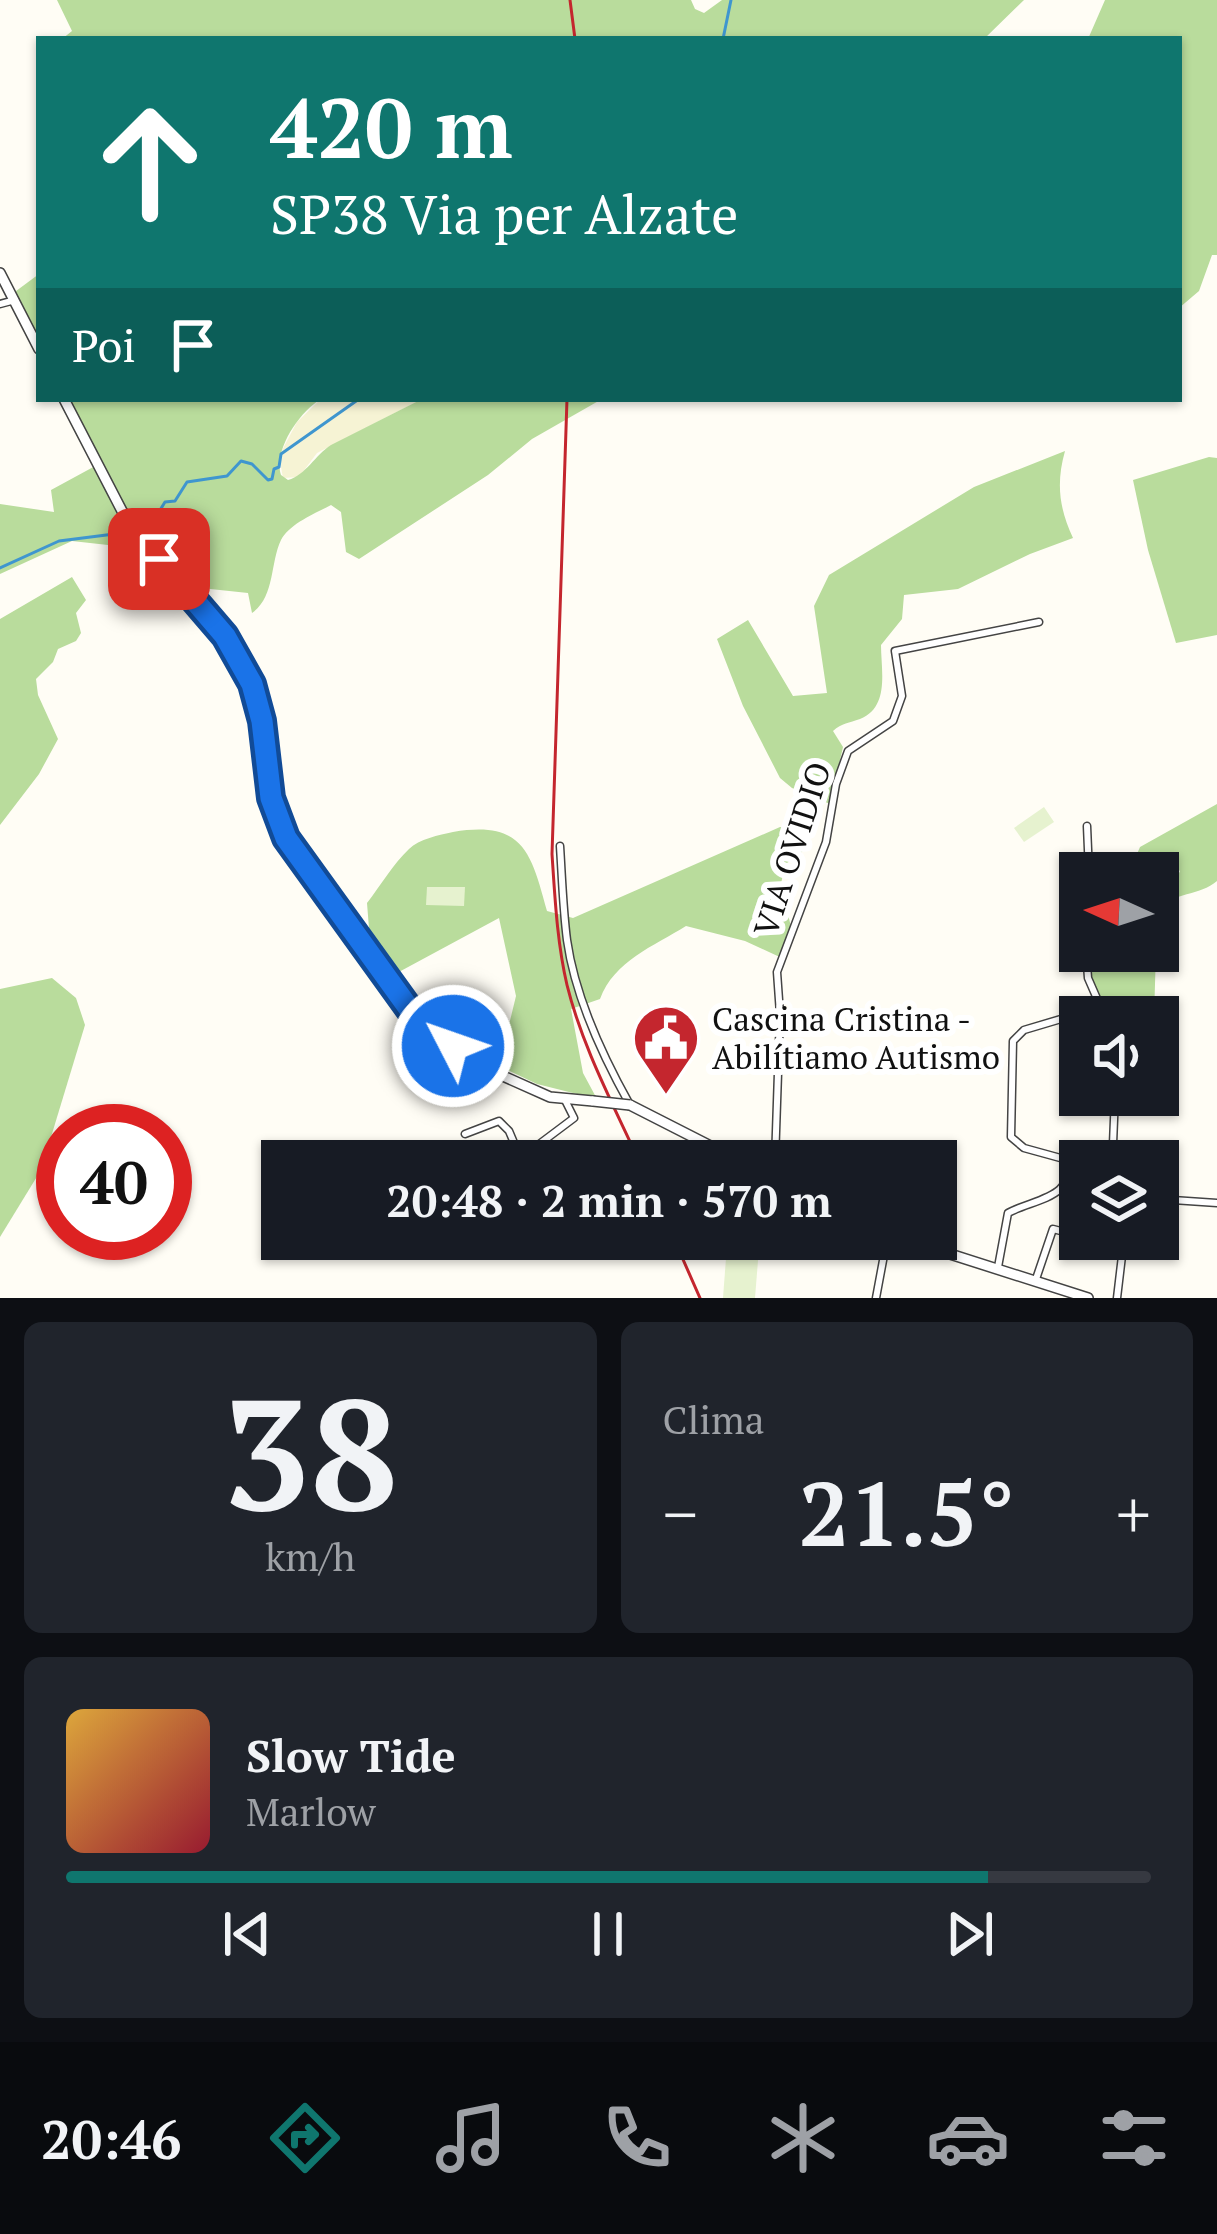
<!DOCTYPE html>
<html lang="it">
<head>
<meta charset="utf-8">
<style>
	:root { --surface:#171b24; --page:#20242c; --text:#f1f3f6; --muted:#9ea1a6; --line:#363941; --accent:#0f766e }
	body { margin:0; font-family:"PT Serif",serif; background:var(--page); color:var(--text); height:100vh; display:flex; flex-direction:column; font-size:45px; white-space:nowrap }
	* { box-sizing:border-box; margin:0 }
	p { font-size:39px; color:var(--muted) }
	.icon { flex:none; width:66px; height:66px; fill:none; stroke:currentColor; stroke-width:2; stroke-linecap:round; stroke-linejoin:round }
	.map { position:relative; height:1298px; overflow:hidden }
	.panel { display:flex; flex-direction:column; gap:24px; padding:24px; background:#0d0f14; flex:1 }
	.panel>* { flex:none }
	.banner { position:absolute; left:36px; top:36px; width:1146px; height:366px; border-radius:0px; box-shadow:0 3px 9px #0004; background:#0f766e; color:#fff; overflow:hidden }
	.needle { width:78px; rotate:273deg }
	.tools { position:absolute; left:1059px; top:852px; display:grid; gap:24px }
	.tools a { display:grid; place-items:center; width:120px; height:120px; border-radius:0px; background:var(--surface); box-shadow:0 3px 9px #0004; font-size:60px }
	.speed { position:absolute; left:36px; top:1104px; display:flex; gap:24px; font-size:60px; font-weight:700; text-align:center }
	.speed>* { display:grid; place-content:center; width:156px; height:156px; border-radius:50%; background:var(--surface); box-shadow:0 3px 9px #0004; line-height:1 }
	.speed .limit { border:18px solid #d22; background:#fff; color:#111 }
	.pin { position:absolute; display:grid; place-items:center; width:102px; height:102px; color:#fff; margin:-51px; border-radius:24px; box-shadow:0 6px 18px #0006 }
	.me { position:absolute; width:132px; margin:-66px; rotate:311deg; stroke-linejoin:round; filter:drop-shadow(0 0 9px #0008) }
	.turn { display:flex; align-items:center; gap:42px; height:252px; padding:0 36px; font-size:54px }
	.turn .icon { width:156px; height:156px; stroke-width:2.5 }
	.turn b { display:block; font-size:84px; line-height:102px }
	.then { display:flex; align-items:center; height:114px; padding:0 36px; background:#0003; gap:24px; font-size:45px }
	.big { font-size:90px; font-weight:800; line-height:1.1 }
	.panel .tile { flex:1; display:flex; flex-direction:column; justify-content:center; gap:18px; min-width:0; padding:0 42px; border-radius:18px; background:var(--page) }
	.panel .dial { align-items:center; gap:0 }
	.dial b { font-size:156px; line-height:1 }
	.song { display:flex; align-items:center; gap:36px }
	.cover { width:144px; height:144px; border-radius:18px; background:linear-gradient(135deg,hsl(40 70% 55%),hsl(350 70% 35%)) }
	.played { height:12px; border-radius:6px; background:linear-gradient(90deg,var(--accent) 85%,var(--line) 85%) }
	.keys { display:flex; justify-content:space-around; direction:ltr }
	.heat { display:flex; justify-content:space-between; align-items:center; font-size:66px; direction:ltr }
	.panel .tiles { flex:1; display:grid; gap:24px; grid-template-columns:1fr 1fr }
	.tile:last-child { grid-column:span 2 }
	.trip { position:absolute; left:261px; top:1140px; width:696px; height:120px; border-radius:0px; background:var(--surface); box-shadow:0 3px 9px #0004; font-weight:800; line-height:120px; text-align:center }
	.tab-bar { display:flex; height:192px; justify-content:space-around; align-items:center; background:#090b0e; color:var(--muted) }
	.tab-bar .icon { width:84px; height:84px }
	.tab-bar .on { color:var(--accent) }
	.tab-bar b { font-size:54px; color:var(--text) }
	.map>svg:first-child { display:block }
</style>
</head>
<body>
<div class="map">
<svg width="1217" height="1298" viewBox="0 0 1217 1298">
	<rect width="100%" height="100%" fill="#fffdf5"/>
	<polygon fill="#f6f3d4" points="321,399 422,399 317,453 299,477 283,478 279,456 297,422"/>
	<g fill="#b9dc9c">
		<polygon points="57,0 691,0 695,9 704,13 722,0 1024,0 984,39 62,39 72,31"/>
		<polygon points="1105,0 1217,0 1217,255 1212,255 1199,291 1179,308 1179,39 1088,39"/>
		<polygon points="39,274 39,355 8,297"/>
		<path d="M62,399H321C299,412 273,451 281,475L288,480C306,475 315,455 331,445L422,399H602L532,439L488,475L359,559L346,552L341,512L331,505C316,513 289,524 281,540C270,563 275,597 252,613L248,593L201,588L167,558L126,547L72,541L0,574V504L54,512L51,490L97,465Z"/>
		<path d="M1065,451C1056,483 1059,508 1073,538L1030,554L958,589L904,595L902,619L881,645C881,670 890,707 860,719C849,723 842,723 833,731L843,747L830,804L792,788L780,778L743,706L717,639L748,620L793,696L827,693L814,606L829,575L974,487Z"/>
		<polygon points="1209,457 1217,458 1217,635 1176,643 1148,550 1133,480"/>
		<polygon points="72,577 86,600 76,613 81,633 76,641 58,649 53,662 36,679 38,695 58,739 39,774 0,825 0,619"/>
		<path d="M1217,804V881C1200,896 1173,892 1158,909V882L1177,877L1180,871L1172,865L1143,861L1137,854L1140,847Z"/>
		<path d="M780,827L802,831L806,846L799,856L785,864L781,884L787,889L786,907L794,938L784,959L745,941L686,926C654,946 614,961 600,999L571,1009L583,1073L597,1099L537,1084L499,1066L516,996L499,918L397,973L385,954L382,956L370,941L367,903C381,885 393,864 409,849C419,839 439,835 453,832C524,820 531,853 547,911L573,918Z"/>
		<polygon points="1091,951 1156,951 1154,1017 1109,1017 1091,980"/>
		<polygon points="52,978 76,998 85,1025 41,1170 0,1237 0,989"/>
	</g>
	<g fill="#e6f2cf">
		<polygon points="1044,807 1054,822 1024,842 1014,828"/>
		<polygon points="427,887 465,887 464,906 426,905"/>
		<polygon points="727,1245 759,1248 755,1298 723,1298"/>
	</g>
	<g fill="none" stroke-linecap="round" stroke-linejoin="round">
		<g stroke="#3f96cf" stroke-width="3">
			<polyline points="723,39 731,0"/>
			<polyline points="141,524 157,515 165,502 175,501 187,482 227,476 241,461 252,464 268,480 272,479 274,469 279,467 281,454 359,399"/>
			<polyline points="0,568 59,541 130,532"/>
		</g>
		<g stroke="#444" stroke-width="9">
			<g id="minor">
				<polyline points="0,304 15,300"/>
				<polyline points="1087,826 1089,873"/>
				<path d="M560,846C562,877 563,909 567,940C575,997 602,1055 630,1105"/>
				<polyline points="1086,951 1088,978 1105,1017"/>
				<polyline points="1115,1095 1113,1144 1118,1161"/>
				<polyline points="465,1134 499,1121 509,1131 517,1150 526,1154 574,1118 564,1098"/>
				<polyline points="775,1161 780,1014 777,972 826,842 836,784 848,751 893,721 902,696 895,651 1039,622"/>
				<polyline points="1158,1199 1217,1203"/>
				<path d="M998,1267L1008,1213C1033,1199 1079,1198 1064,1159L1024,1148L1011,1137L1013,1041L1024,1030L1071,1016"/>
				<polyline points="1036,1279 1053,1229 1080,1236"/>
				<polyline points="876,1298 887,1239"/>
				<polyline points="1117,1298 1124,1239"/>
			</g>
		</g>
		<g stroke="#444" stroke-width="12">
			<g id="tertiary">
				<polyline points="0,273 39,349"/>
				<polyline points="64,399 122,511 225,636 242,663 258,701 271,798 287,838 418,1021 485,1068 550,1097 593,1101"/>
				<polyline points="630,1105 740,1161"/>
				<polyline points="903,1239 1088,1298"/>
			</g>
		</g>
		<use href="#minor" stroke="#fff" stroke-width="6"/>
		<use href="#tertiary" stroke="#fff" stroke-width="9"/>
		<g stroke="#c4262e" stroke-width="3">
			<polyline points="570,0 575,39"/>
			<path d="M567,399L552,854C555,898 557,942 567,985C582,1046 613,1104 639,1161"/>
			<polyline points="674,1239 700,1298"/>
		</g>
		<g stroke="#444" stroke-width="12" stroke-linecap="butt">
			<polyline id="tertiary-bridge" points="593,1101 630,1105"/>
		</g>
		<use href="#tertiary-bridge" stroke="#fff" stroke-width="9"/>
	</g>
	<g fill="none" stroke-linecap="round" stroke-linejoin="round">
		<g stroke="#114b97" stroke-width="30">
			<polyline id="route" points="159,559 225,636 252,684 262,721 271,798 286,838 418,1021 453,1046"/>
		</g>
		<use href="#route" stroke="#1a73e8" stroke-width="21"/>
	</g>
	<defs>
		<g id="civic-pin" transform="scale(3.45)"><path d="M0 17L-7.5 6A9.5 9.5 0 1 1 7.5 6Z" fill="#c4262e" stroke="#fff"/><path d="M-.6-6.5H3V-4.5H.6V-3L4-1V1h2V6H-6V1h2V-1L-.6-3ZM-1.2 2.5V6h2.4V2.5Z" fill="#fff"/></g>
	</defs>
	<g fill-rule="evenodd">
		<use href="#civic-pin" x="666" y="1038"/>
	</g>
	<g text-anchor="middle" stroke-width="12" stroke-linejoin="round" paint-order="stroke">
		<g font-size="33" fill="#111" stroke="#fff">
			<text transform="translate(792 849) rotate(-72)" y="12">VIA OVIDIO</text>
		</g>
		<g font-size="33" fill="#111" stroke="#fff" text-anchor="start">
			<text x="712" y="1031">Cascina Cristina -<tspan x="712" dy="38">Abilítiamo Autismo</tspan></text>
		</g>
	</g>
</svg>
<div class="tools">
<a><svg class="needle" viewBox="-14 -14 28 28"><path d="M0-13l5 13h-10z" fill="#e53935"/><path d="M0 13l5-13h-10z" fill="#9ea1a6"/></svg></a>
<a><svg class="icon" aria-label="sound" viewBox="0 0 24 24"><path d="M4 9h4l5-4v14l-5-4H4zM17 9q2 3 0 6"/></svg></a>
<a><svg class="icon" aria-label="layers" viewBox="0 0 24 24"><path d="M12 4l9 5-9 5-9-5zM3 14l9 5 9-5"/></svg></a>
</div>
<div class="speed"><div class="limit">40</div></div>
<div class="pin" style="left:159px;top:559px;background:#d93025"><svg class="icon" aria-label="arrive" viewBox="0 0 24 24"><path d="M6 21V4h12l-3 4 3 4H6"/></svg></div>
<svg class="me" style="left:453px;top:1046px" viewBox="-20 -20 40 40"><circle r="17" fill="#1a73e8" stroke="#fff" stroke-width="3"/><path d="M0-11L8 9 0 5-8 9z" fill="#fff"/></svg>
<div class="trip">20:48 · 2 min · 570 m</div>
<div class="banner">
<div class="turn"><svg class="icon" aria-label="ahead" viewBox="0 0 24 24"><path d="M12 20V5M6 11l6-6 6 6"/></svg><div><b>420 m</b>SP38 Via per Alzate</div></div>
<div class="then">Poi<svg class="icon" aria-label="arrive" viewBox="0 0 24 24"><path d="M6 21V4h12l-3 4 3 4H6"/></svg></div>
</div>
</div>
<section class="panel">
<div class="tiles">
<div class="tile dial"><b>38</b><p>km/h</p></div>
<div class="tile"><p>Clima</p>
<div class="heat"><a>−</a><b class="big">21.5°</b><a>+</a></div>
</div>
<div class="tile">
<div class="song"><i class="cover"></i><div><b>Slow Tide</b><p>Marlow</p></div></div>
<div class="played"></div>
<div class="keys"><svg class="icon" aria-label="previous" viewBox="0 0 24 24"><path d="M18 5L8 12l10 7zM5 5v14"/></svg><svg class="icon" aria-label="pause" viewBox="0 0 24 24"><path d="M8 5v14M16 5v14"/></svg><svg class="icon" aria-label="next" viewBox="0 0 24 24"><path d="M6 5l10 7-10 7zM19 5v14"/></svg></div>
</div>
</div>
</section>
<nav class="tab-bar">
<b>20:46</b>
<svg class="icon on" aria-label="directions" viewBox="0 0 24 24"><path d="M12 3l9 9-9 9-9-9zM9 14v-3h6M13 9l2 2-2 2"/></svg>
<svg class="icon" aria-label="music" viewBox="0 0 24 24"><path d="M9 18V5l10-2v13"/><circle cx="6" cy="18" r="3"/><circle cx="16" cy="16" r="3"/></svg>
<svg class="icon" aria-label="phone" viewBox="0 0 24 24"><path d="M5 4h4l2 5-3 2q2 4 5 5l2-3 5 2v4C11 20 4 13 5 4z"/></svg>
<svg class="icon" aria-label="climate" viewBox="0 0 24 24"><path d="M12 3v18M4 7l16 10M4 17L20 7"/></svg>
<svg class="icon" aria-label="car" viewBox="0 0 24 24"><path d="M5 17H2v-5l4-1 3-4h7l3 4 3 1v5h-3M9 17h6M6 11h13"/><circle cx="7" cy="17" r="2"/><circle cx="17" cy="17" r="2"/></svg>
<svg class="icon" aria-label="filters" viewBox="0 0 24 24"><path d="M4 7h16M4 17h16"/><circle cx="9" cy="7" r="2"/><circle cx="15" cy="17" r="2"/></svg>
</nav>
</body>
</html>
